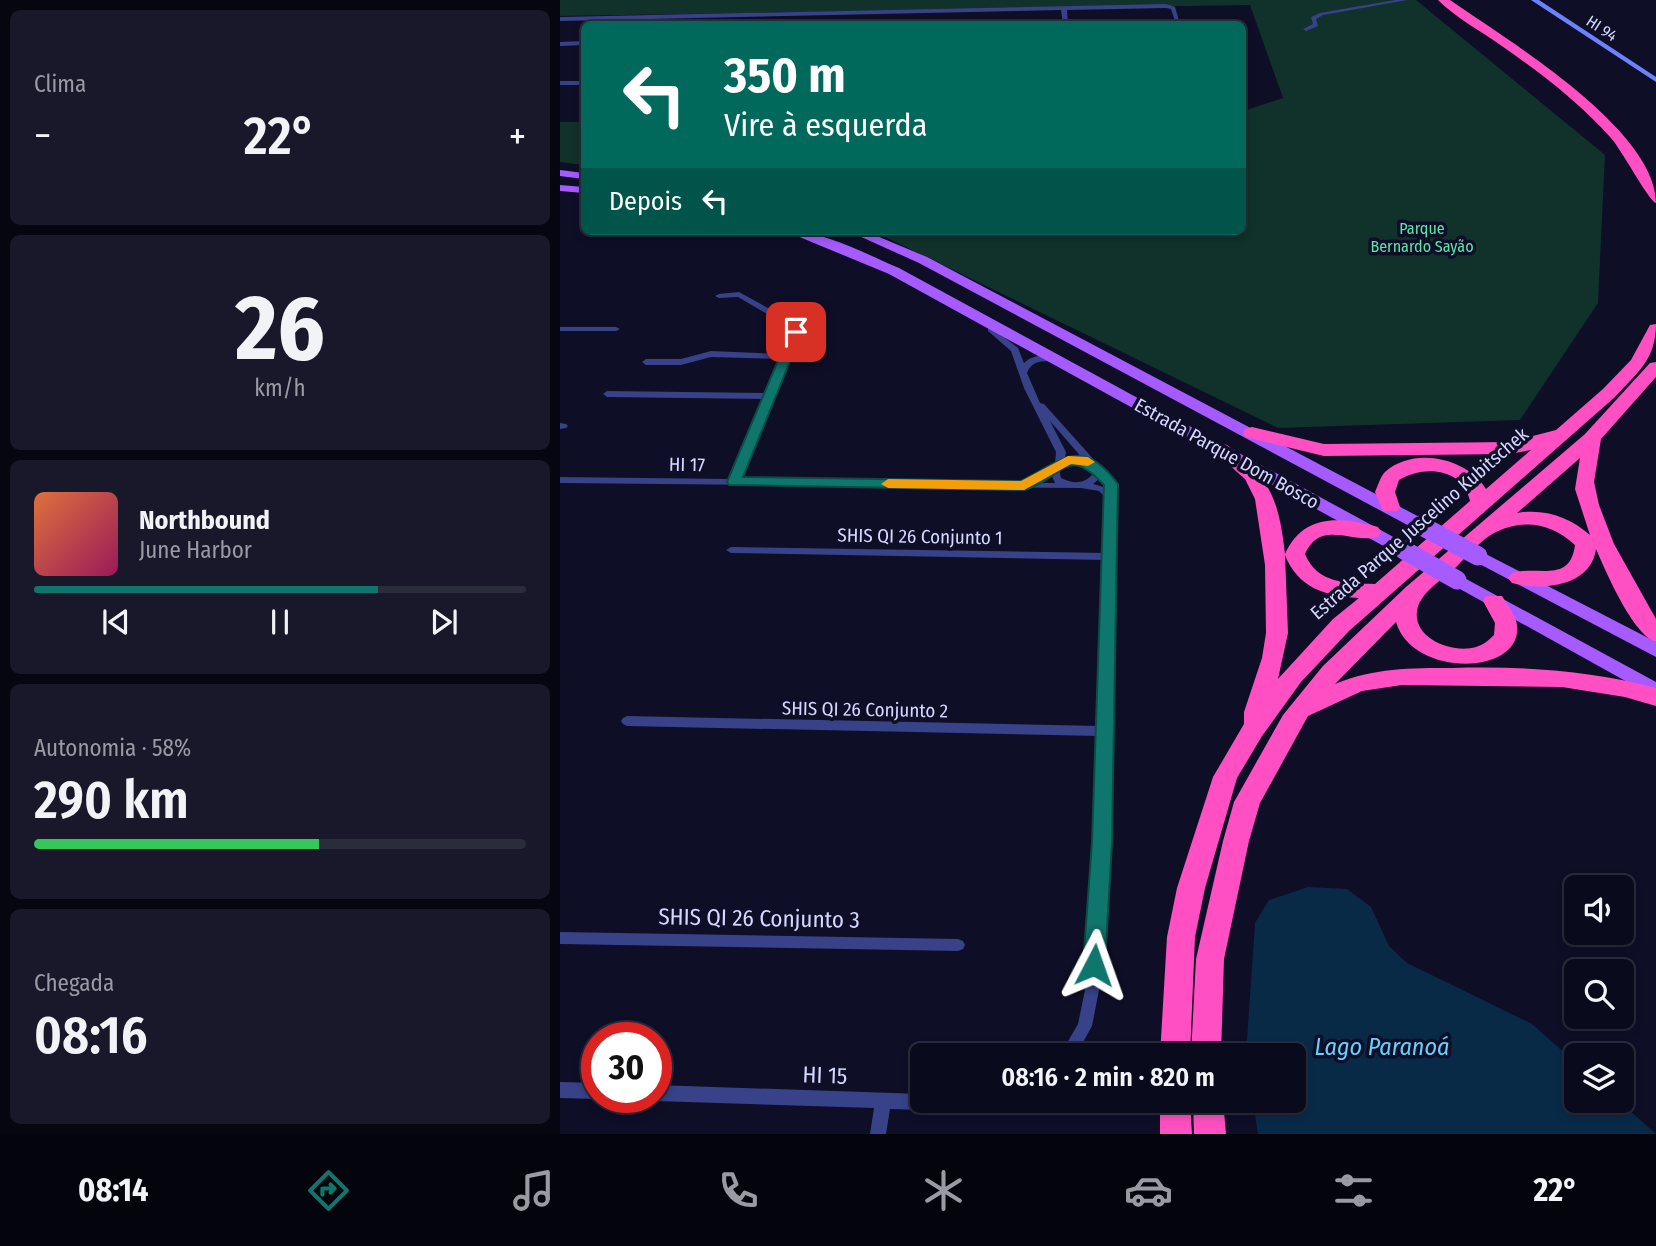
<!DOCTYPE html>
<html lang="pt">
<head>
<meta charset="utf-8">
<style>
	:root { --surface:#0a0a1d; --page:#18182a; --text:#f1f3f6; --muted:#999aa4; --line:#2a2b3b; --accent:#0f766e }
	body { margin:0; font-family:"Fira Sans Condensed",sans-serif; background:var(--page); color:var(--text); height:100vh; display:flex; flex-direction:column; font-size:26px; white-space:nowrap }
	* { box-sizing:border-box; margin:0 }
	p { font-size:23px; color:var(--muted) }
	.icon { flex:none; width:38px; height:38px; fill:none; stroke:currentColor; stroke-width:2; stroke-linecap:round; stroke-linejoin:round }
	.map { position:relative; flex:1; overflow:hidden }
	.sheet { display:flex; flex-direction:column; gap:10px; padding:10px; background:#060610; width:560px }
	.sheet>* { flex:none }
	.hud { position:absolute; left:21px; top:21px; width:665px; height:214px; border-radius:10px; box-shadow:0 4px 10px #0003,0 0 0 2px var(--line); background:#00695c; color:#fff; overflow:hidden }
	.buttons { position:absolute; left:1004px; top:875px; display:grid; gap:14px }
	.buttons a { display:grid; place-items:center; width:70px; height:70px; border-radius:10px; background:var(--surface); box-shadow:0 4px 10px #0003,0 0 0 2px var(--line); font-size:35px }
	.speed { position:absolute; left:21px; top:1022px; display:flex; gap:14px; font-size:35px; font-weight:700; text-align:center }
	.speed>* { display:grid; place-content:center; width:91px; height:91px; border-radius:50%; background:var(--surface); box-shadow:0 4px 10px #0003,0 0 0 2px var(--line); line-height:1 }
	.speed .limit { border:10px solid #d22; background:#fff; color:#111 }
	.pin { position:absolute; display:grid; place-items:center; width:60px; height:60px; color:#fff; margin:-30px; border-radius:14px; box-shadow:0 4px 10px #0006 }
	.me { position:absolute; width:77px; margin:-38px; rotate:4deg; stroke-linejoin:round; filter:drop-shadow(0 0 5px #0008) }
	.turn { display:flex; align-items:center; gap:24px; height:147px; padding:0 28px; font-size:32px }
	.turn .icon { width:91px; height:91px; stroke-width:2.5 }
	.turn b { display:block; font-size:49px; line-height:60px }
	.then { display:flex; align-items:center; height:66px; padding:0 28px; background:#0003; gap:14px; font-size:26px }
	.big { font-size:52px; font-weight:600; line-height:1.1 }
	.sheet .widget { flex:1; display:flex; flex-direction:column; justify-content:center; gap:10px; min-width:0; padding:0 24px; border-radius:10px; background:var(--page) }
	.sheet .dial { align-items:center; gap:0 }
	.dial b { font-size:91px; line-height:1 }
	.song { display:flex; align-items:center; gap:21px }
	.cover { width:84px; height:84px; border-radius:10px; background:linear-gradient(135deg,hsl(20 70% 55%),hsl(330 70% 35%)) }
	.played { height:7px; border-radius:4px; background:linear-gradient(90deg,var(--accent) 70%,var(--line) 70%) }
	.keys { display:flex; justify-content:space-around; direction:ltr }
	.heat { display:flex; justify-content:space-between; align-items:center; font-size:38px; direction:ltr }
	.charge { height:10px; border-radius:5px; background:linear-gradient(90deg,#34c759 58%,var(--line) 0) }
	.trip { position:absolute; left:350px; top:1043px; width:396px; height:70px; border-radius:10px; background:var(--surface); box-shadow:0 4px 10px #0003,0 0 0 2px var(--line); font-weight:600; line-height:70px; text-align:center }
	.tabs { display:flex; height:112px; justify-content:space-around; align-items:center; background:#04040c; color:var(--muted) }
	.tabs .icon { width:49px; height:49px }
	.tabs .active { color:var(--accent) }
	.tabs b { font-size:32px; color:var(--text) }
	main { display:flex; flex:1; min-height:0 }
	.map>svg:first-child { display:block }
</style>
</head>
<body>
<main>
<section class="sheet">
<div class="widget"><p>Clima</p>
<div class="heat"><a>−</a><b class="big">22°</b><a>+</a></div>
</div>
<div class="widget dial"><b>26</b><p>km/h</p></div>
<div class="widget">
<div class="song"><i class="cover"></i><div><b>Northbound</b><p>June Harbor</p></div></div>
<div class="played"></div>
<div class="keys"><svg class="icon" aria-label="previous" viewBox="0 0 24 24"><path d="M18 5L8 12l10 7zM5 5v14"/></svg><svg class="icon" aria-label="pause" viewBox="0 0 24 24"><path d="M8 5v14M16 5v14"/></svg><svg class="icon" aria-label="next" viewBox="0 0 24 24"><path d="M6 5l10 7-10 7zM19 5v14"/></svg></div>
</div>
<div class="widget"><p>Autonomia · 58%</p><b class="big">290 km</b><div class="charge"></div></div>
<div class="widget"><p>Chegada</p><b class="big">08:16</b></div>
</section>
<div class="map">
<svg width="1096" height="1134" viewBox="0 0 1096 1134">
	<rect width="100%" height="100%" fill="#0e0e27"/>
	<g fill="#11312b">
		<polygon points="0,0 856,0 1045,155 1038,303 960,420 718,428 313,231 682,231 683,111 723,98 690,5 0,16"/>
		<polygon points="0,122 24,122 24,165 0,162"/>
	</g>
	<polygon fill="#082a47" points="748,887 787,889 811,907 829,946 847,963 972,1024 1017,1064 1017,1101 1059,1101 1096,1134 698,1134 693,1101 733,1101 733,1055 686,1055 695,923 709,900"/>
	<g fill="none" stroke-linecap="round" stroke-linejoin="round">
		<g fill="#374288" fill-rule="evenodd">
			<polygon points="835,0 847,0 763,15 756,19 758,26 746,31 743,29 753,24 751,17 760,13"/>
			<polygon points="606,4 615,7 620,24 616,24 611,9 606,8 507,10 508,24 503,24 501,10 0,21 0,17"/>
			<polygon points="24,41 24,45 0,46 0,42"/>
			<rect x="0" y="81" width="24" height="4"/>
			<path d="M179,292L230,320L240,332L215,394L216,396L213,398L180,479L462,482L495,463L496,452L464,388L451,351L428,331V327H431L458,348L464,363C473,354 485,355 497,357V361C484,362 473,358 467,373L480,403L484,404L536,462C541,471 551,477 557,488L549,842L539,990L532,1026L516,1055H500L518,1024L525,990L535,842L539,736L67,726L63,724L61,721L63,718L67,716L539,726L545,560L171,553L166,550L171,547L545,553L547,499L539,491L521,488L0,483V477L170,479L204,399L47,397L43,394L47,391L206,393L220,359L151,357L121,365H86L82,362L86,359H121L151,351L223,354L232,332L224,324L178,297L159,298L155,296L159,294ZM490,421L524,460L505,458L506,452ZM509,463L529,466L532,475C523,484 513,484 501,478L499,469ZM491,474L495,483H476ZM540,478L547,488L533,484Z"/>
			<polygon points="0,327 56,327 60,329 56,331 0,331"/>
			<polygon points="0,423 6,424 8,426 6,428 0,429"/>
			<polygon points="0,932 398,939 403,941 405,945 403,949 398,951 0,944"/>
			<polygon points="0,1082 37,1083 37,1097 40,1097 37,1099 0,1098"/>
			<polygon points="96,1085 362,1094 362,1101 440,1101 437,1106 432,1109 393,1111 330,1109 326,1134 310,1134 314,1108 96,1101 90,1097 96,1097"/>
		</g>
		<polygon fill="#6b82ff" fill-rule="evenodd" points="971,0 979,0 1096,77 1096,82"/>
		<g fill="#a55bff" fill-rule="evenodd">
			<polygon points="0,170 24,173 24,179 0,176"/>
			<polygon points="0,185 24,187 24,193 0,191"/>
			<path d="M225,231C265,231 303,253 339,268L850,546L853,550L850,554H838L329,274Z"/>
			<polygon points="288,231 305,231 367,257 865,520 867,524 859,529 853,528 359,263"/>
			<polygon points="918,550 1096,642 1096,657 912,560 909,556 912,552"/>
			<polygon points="897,574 1096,682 1096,698 891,584 888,580 891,576"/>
		</g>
		<g fill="#ff4fc2" fill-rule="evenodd">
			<path d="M878,0H890C946,39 1096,129 1096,203C1089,201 1061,149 1051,138C1018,101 979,72 939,44C919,30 895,17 878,0Z"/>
			<path d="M1096,324C1096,359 1078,372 1055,397L789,631L741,682L702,736L677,778L645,888L635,937L630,1055H600L607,937L617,888L653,777L684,724V712L702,658L706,633L705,565L695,499L685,479L651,449L660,443L667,445C710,477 719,500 725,554C744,513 780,517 818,527L821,532L818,537C791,544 761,519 745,554C757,584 787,583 815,584L910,501C903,468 864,465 839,480L835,492L840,507L837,511H823L815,492C818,486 820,477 825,472C854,446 907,458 926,489L971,450L950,454L764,456L685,437L683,433L685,429L692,427L764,444L950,442L996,430L1043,389L1071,360L1090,325ZM725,555C738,588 765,596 799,598L773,619L718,679L728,633Z"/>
			<path d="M1096,362V377L1041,439L1034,482L1039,505L1054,544L1096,619V642C1073,635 1046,572 1036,549C1031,587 981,591 952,583L948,578L952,573C978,565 1010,584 1015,545C993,524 964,518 936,532C921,539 905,559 892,571C879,582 860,593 857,611C853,639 893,654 916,647C923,645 929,640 934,635L935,623L923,601L926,596H942C947,604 956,616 957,625C963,676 852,678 836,622L775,684C813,668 851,668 892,668C962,666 1029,670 1096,688V706L1065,697L1002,687L842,685L802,691L748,716L700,803L689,841L664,959L661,1055H631L636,959L663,841L674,802L723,715L763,666L846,587L1025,434L1090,363ZM1020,458L1015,489L1030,535C1010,517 984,508 957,513Z"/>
			<polygon points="600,1101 630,1101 632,1134 600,1134"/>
			<polygon points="633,1101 663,1101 666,1134 634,1134"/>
		</g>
		<polyline stroke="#a55bff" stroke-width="15" points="859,524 863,526"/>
		<g stroke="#a55bff" stroke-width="19">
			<polyline points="860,525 918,556"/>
			<polyline points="844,550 897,580"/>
		</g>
	</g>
	<path fill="#0f766e" stroke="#0a4d48" stroke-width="2" d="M236,328L242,332L183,477L461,481C503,460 522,435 558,484L552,842L545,965L541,972L534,975L526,972L523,965L532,842L544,485C505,443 504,479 464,490L169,485L167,482L230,332Z"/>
	<polygon fill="#f59e0b" points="508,456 528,457 535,462 528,466 511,464 464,490 328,488 321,484 328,479 461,481"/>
	<g text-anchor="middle" stroke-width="7" stroke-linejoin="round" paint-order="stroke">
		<g font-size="16" fill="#d4d7ff" stroke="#0e0e27">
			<text transform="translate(1042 28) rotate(33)" y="6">HI 94</text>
		</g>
		<g font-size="16" fill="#5be5aa" stroke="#0e0e27">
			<text x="862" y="234">Parque<tspan x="862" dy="18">Bernardo Sayão</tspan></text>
		</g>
		<g font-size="19" fill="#d4d7ff" stroke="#0e0e27">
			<text transform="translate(667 453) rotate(29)" y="7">Estrada Parque Dom Bosco</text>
			<text transform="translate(127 464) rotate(1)" y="7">HI 17</text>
			<text transform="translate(859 523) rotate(-41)" y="7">Estrada Parque Juscelino Kubitschek</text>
			<text transform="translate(360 536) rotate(1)" y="7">SHIS QI 26 Conjunto 1</text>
			<text transform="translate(305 709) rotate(1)" y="7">SHIS QI 26 Conjunto 2</text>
		</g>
		<g font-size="23" fill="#d4d7ff" stroke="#0e0e27">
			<text transform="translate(199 918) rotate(1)" y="8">SHIS QI 26 Conjunto 3</text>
			<text transform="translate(265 1075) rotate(2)" y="8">HI 15</text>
		</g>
		<g font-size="24" font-style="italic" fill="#62d2ff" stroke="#0e0e27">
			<text x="822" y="1055">Lago Paranoá</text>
		</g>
	</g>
</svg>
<div class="buttons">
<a><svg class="icon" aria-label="sound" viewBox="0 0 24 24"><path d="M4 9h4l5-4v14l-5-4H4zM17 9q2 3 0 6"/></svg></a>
<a><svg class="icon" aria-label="search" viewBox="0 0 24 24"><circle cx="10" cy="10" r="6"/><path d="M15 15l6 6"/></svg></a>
<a><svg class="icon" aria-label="layers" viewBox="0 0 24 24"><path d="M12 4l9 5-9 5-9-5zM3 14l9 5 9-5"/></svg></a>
</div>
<div class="speed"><div class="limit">30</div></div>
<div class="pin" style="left:236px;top:332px;background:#d93025"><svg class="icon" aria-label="arrive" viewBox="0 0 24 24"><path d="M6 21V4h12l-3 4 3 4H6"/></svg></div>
<svg class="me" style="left:534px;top:965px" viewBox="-20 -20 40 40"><path d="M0-17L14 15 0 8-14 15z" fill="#0f766e" stroke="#fff" stroke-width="4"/></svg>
<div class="trip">08:16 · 2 min · 820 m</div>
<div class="hud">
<div class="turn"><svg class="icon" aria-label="left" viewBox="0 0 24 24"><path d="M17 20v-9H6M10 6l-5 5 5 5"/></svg><div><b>350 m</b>Vire à esquerda</div></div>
<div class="then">Depois<svg class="icon" aria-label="left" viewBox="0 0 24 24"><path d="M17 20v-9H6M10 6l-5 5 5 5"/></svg></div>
</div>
</div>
</main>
<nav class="tabs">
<b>08:14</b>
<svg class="icon active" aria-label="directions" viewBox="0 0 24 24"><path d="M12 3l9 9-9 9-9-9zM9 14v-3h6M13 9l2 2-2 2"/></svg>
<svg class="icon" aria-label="music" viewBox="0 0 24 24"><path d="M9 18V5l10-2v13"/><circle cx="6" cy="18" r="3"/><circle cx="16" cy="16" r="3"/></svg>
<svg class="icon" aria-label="phone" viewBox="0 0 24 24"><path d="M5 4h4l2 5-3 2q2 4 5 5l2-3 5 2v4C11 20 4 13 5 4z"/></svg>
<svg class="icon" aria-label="climate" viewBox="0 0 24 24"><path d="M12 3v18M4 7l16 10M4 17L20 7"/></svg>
<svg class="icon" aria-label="car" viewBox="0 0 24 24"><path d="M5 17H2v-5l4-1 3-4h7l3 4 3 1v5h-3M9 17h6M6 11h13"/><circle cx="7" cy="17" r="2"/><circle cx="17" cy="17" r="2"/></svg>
<svg class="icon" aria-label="filters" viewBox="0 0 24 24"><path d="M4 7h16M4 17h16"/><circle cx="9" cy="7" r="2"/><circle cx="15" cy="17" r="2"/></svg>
<b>22°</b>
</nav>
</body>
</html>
